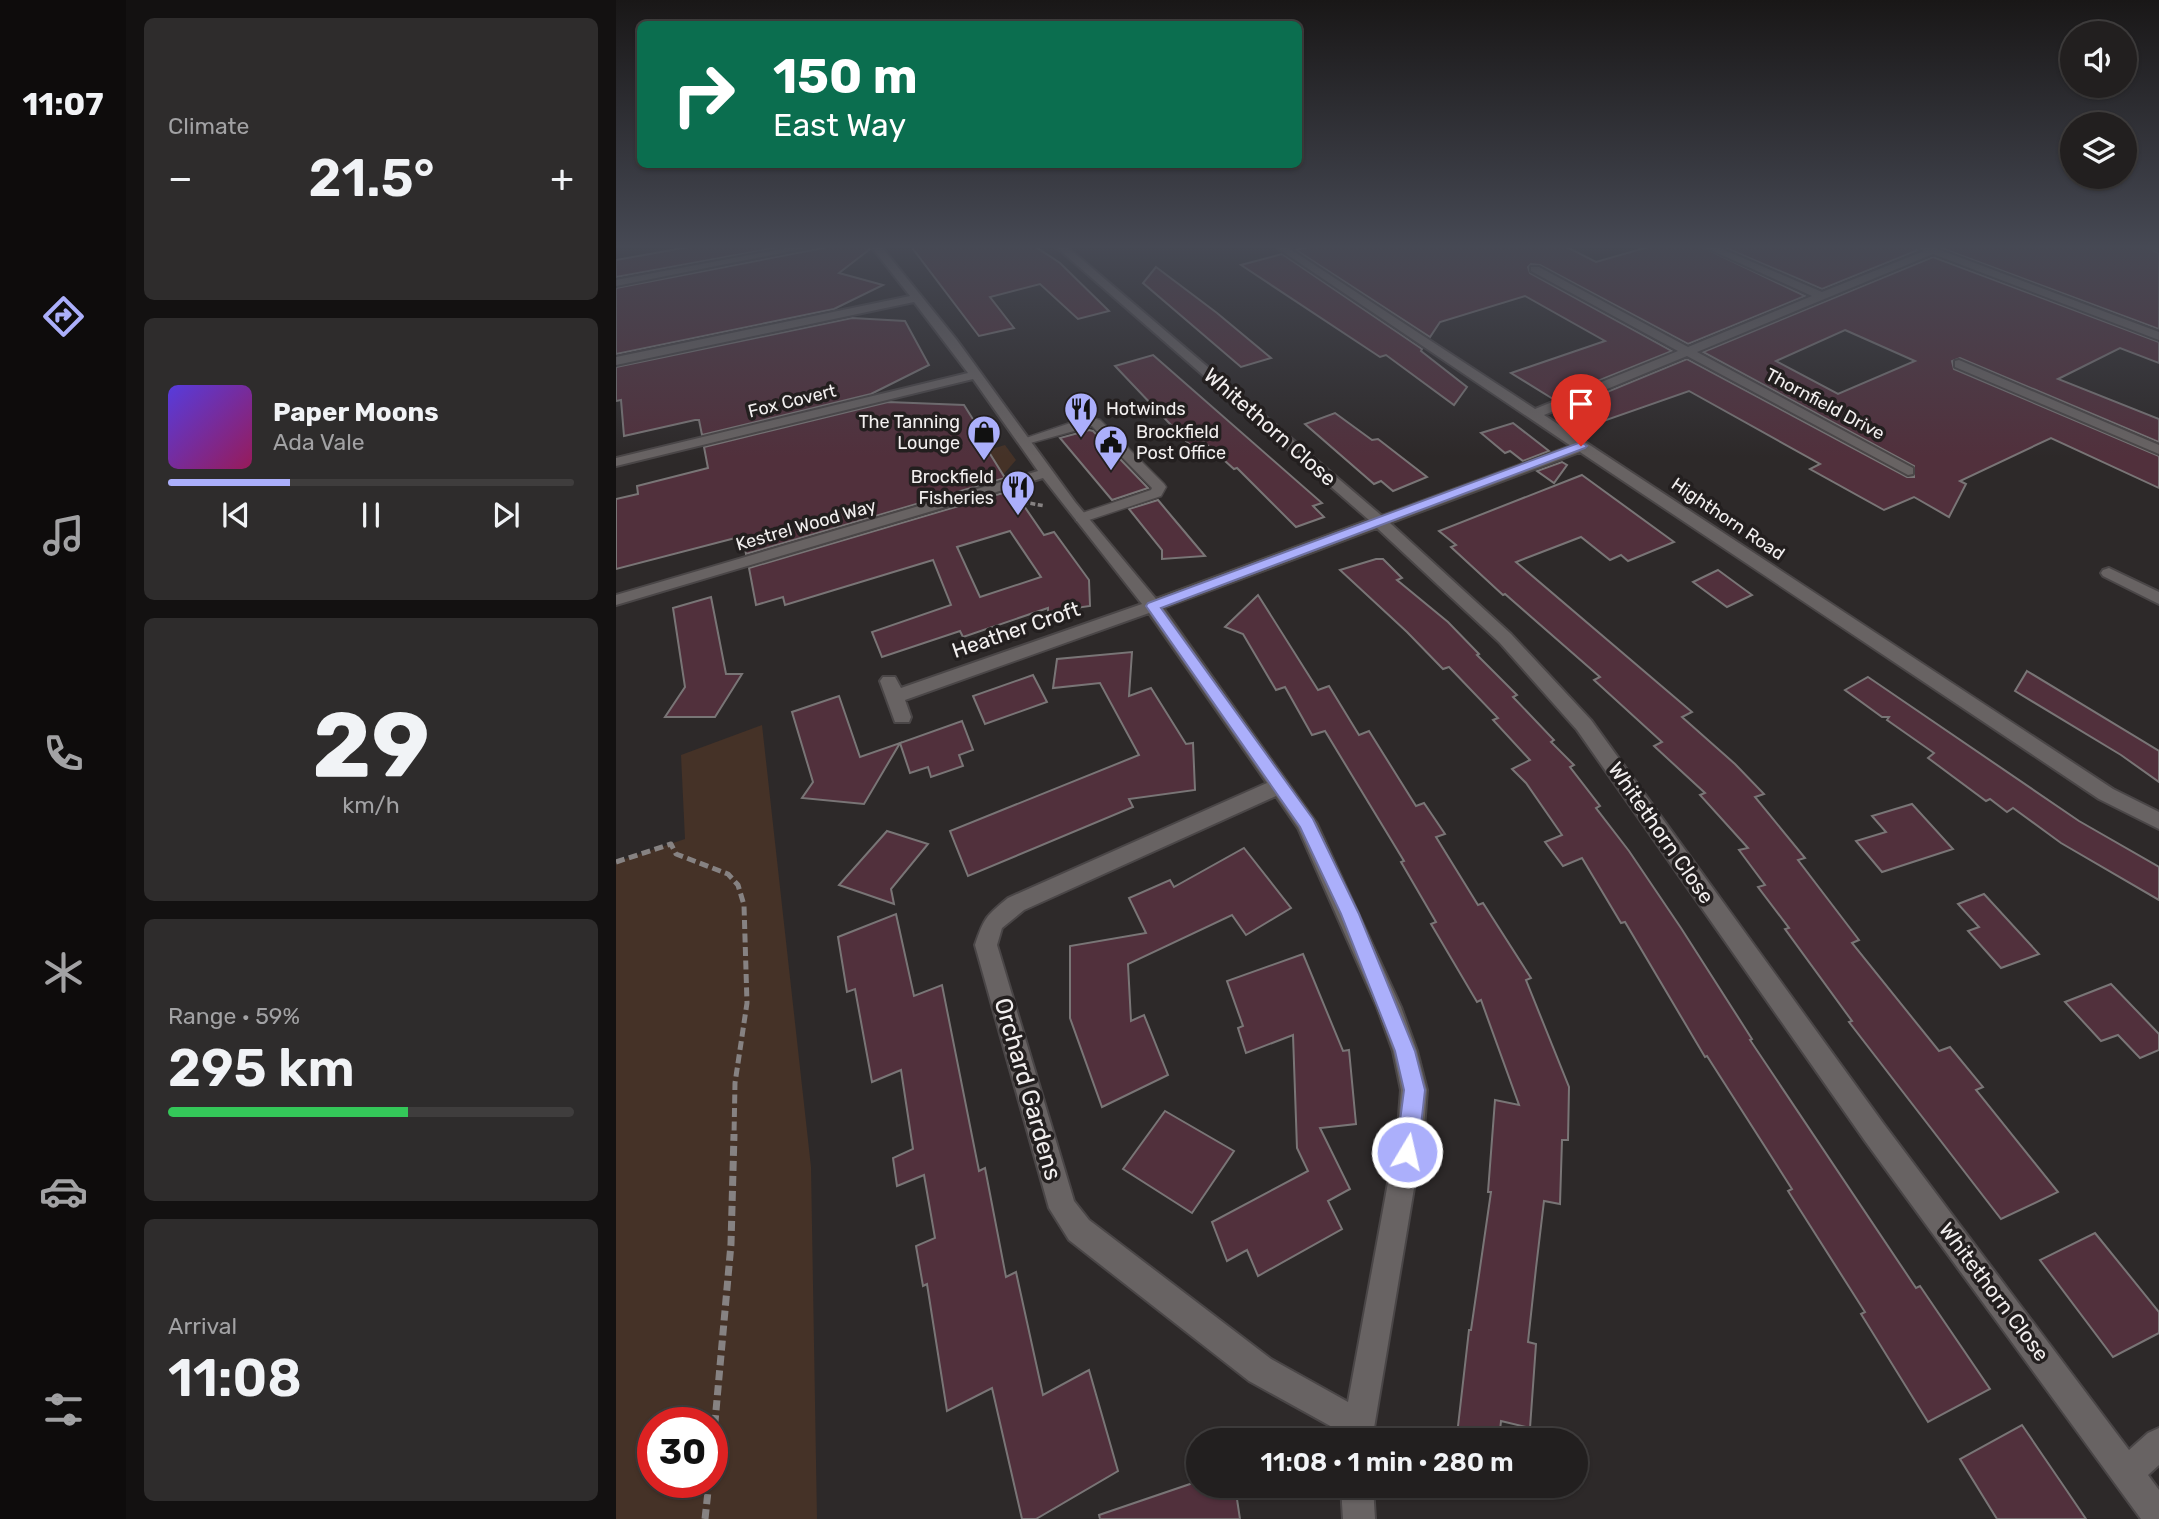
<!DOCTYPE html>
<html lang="en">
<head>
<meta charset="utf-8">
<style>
	:root { --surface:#221f1f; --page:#2e2c2c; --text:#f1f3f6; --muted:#a2a2a4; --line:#3f3d3d; --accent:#abaffb }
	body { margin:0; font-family:Rubik,sans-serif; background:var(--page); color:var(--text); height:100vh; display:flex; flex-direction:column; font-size:26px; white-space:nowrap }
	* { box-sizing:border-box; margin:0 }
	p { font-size:23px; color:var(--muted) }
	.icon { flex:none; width:38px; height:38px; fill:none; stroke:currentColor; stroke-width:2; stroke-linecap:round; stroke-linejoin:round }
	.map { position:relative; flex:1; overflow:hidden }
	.panel { display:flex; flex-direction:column; gap:18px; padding:18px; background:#131111; width:490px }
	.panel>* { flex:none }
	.guide { position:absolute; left:21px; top:21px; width:665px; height:147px; border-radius:10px; box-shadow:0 2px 5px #0004,0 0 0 2px var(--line); background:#0b6e4f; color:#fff; overflow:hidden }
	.controls { position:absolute; left:1444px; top:21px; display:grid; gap:14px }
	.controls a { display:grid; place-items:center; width:77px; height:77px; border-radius:50%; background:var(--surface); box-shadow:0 2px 5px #0004,0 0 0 2px var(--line); font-size:35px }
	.speed { position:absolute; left:21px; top:1407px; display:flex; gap:14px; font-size:35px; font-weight:700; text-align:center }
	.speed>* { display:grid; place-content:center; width:91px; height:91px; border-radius:50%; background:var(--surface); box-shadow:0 2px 5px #0004,0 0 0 2px var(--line); line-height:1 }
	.speed .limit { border:10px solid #d22; background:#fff; color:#111 }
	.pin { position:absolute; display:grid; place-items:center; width:60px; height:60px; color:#fff; margin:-72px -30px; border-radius:50% 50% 50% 0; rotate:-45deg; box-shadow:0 0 7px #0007 }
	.pin .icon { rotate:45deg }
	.me { position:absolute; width:77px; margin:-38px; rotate:9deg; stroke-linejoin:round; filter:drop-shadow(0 0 5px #0008) }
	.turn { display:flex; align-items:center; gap:24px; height:147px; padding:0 21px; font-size:32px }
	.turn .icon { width:91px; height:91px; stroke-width:2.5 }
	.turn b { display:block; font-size:49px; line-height:60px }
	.big { font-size:52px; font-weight:600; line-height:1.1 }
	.panel .widget { flex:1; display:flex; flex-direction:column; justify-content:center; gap:10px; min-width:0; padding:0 24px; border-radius:10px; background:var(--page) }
	.panel .dial { align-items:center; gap:0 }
	.dial b { font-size:91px; line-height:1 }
	.song { display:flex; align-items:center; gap:21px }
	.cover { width:84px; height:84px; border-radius:10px; background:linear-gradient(135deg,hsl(250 70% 55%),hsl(330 70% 35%)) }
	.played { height:7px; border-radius:4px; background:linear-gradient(90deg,var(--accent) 30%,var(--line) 30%) }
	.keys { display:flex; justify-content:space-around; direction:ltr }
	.heat { display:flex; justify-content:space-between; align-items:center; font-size:38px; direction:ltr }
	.charge { height:10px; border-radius:5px; background:linear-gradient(90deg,#34c759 59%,var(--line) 0) }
	.trip { position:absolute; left:570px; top:1428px; width:402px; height:70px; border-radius:35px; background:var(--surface); box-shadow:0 2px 5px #0004,0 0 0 2px var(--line); font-weight:600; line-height:70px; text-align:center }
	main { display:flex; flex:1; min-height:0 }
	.tab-bar { display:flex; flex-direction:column; width:126px; justify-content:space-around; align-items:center; background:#0e0c0c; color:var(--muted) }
	.tab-bar .icon { width:49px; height:49px }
	.tab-bar .selected { color:var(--accent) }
	.tab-bar b { font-size:32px; color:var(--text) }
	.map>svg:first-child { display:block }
</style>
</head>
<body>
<main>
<nav class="tab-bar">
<b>11:07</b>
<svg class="icon selected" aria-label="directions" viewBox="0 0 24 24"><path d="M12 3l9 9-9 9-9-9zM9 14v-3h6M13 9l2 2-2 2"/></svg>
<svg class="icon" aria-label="music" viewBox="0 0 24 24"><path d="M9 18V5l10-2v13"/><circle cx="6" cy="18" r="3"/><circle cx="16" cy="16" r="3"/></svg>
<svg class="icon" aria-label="phone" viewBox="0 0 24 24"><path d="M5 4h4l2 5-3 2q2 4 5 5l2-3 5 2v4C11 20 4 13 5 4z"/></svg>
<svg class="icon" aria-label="climate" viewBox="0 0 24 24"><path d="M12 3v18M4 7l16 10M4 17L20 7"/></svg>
<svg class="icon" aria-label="car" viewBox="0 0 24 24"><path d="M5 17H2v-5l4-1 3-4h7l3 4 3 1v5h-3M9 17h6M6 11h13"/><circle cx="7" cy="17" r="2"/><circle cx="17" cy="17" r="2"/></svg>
<svg class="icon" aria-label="filters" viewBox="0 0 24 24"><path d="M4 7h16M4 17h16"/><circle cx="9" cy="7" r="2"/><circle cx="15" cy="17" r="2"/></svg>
</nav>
<section class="panel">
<div class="widget"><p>Climate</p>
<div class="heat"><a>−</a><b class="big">21.5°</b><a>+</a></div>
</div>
<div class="widget">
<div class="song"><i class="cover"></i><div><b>Paper Moons</b><p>Ada Vale</p></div></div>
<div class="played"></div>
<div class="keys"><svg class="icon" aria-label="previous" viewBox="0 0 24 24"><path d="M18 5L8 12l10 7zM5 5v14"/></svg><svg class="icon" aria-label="pause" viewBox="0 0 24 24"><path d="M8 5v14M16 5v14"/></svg><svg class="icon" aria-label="next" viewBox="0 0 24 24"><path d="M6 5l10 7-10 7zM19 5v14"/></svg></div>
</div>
<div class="widget dial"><b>29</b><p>km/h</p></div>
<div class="widget"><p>Range · 59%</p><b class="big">295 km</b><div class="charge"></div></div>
<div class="widget"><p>Arrival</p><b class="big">11:08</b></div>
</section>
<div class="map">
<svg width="1543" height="1519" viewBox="0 0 1543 1519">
	<rect width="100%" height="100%" fill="#2d2929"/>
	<g fill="#453227" fill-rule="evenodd">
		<polygon points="389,445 400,460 387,475 372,450"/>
		<path d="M146,725L195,1167L201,1519H0V862L69,839L65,755ZM37,1423H96V1482H37Z"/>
	</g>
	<g fill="#51303c" stroke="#797576" stroke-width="2" fill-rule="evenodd">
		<polygon points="84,245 175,245 0,277 0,260"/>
		<polygon points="209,245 251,245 254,249 223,273 267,285 218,309 0,354 0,288 207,248"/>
		<polygon points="294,245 417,245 444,263 493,311 462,319 424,284 374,297 398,328 363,336"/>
		<polygon points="700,245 947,245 980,262 1039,245 1082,245 1189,296 1072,344 924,265 915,264 912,267 914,273 1056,351 937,399 895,373 989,341 909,296 824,322 814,337 680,250"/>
		<polygon points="1103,245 1298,245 1302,250 1206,289"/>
		<polygon points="1317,245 1527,245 1543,253 1543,329"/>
		<polygon points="666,254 806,349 805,351 851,387 838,405 770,355 764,357 625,265"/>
		<path d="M1317,257L1543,342V363L1504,348L1442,379L1543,419V442L1344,358L1336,361L1338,369L1543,456V488L1435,438L1344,481L1350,484L1333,517L1298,497L1268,510L1194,469L1204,464L1073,391L979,424L952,408L1071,359L1291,477H1298V466L1087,352ZM1229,330L1299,361L1222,394L1160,361Z"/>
		<polygon points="540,267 601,313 655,358 625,367 527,283"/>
		<polygon points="236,318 289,321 313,365 255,394 86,435 83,420 79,420 8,436 5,400 0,401 0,367"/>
		<polygon points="537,355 706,503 697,506 708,517 680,527 621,468 618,469 588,442 575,446 499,366"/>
		<polygon points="272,402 348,405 370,440 366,441 389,478 130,554 127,536 0,569 0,499 22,494 21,486 92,468 88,447"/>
		<polygon points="719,413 756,440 762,439 811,477 777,491 765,481 758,484 689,424"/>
		<polygon points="897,423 933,451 907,461 894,451 889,453 865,433"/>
		<polygon points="473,430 477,431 532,488 496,500 444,438"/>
		<polygon points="946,462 951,465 938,483 921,471"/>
		<polygon points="966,475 1058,542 1012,561 1005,555 994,560 965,537 900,562 1076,712 1066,717 1119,764 1148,794 1139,797 1189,858 1182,860 1243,940 1236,943 1323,1051 1334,1047 1367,1087 1360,1090 1442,1192 1385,1219 1233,1022 1236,1021 1169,929 1173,928 1142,887 1149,885 1123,850 1132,848 1084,795 1089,793 1038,746 1046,742 978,680 984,677 889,594 887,595 835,547 840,545 823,531"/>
		<path d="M397,490L428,535L438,532L473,580L474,606L432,612V608L347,637L344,631L266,657L256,632L335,605L317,560L169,605L167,597L140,605L133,568ZM394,531L425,577L364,597L341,547Z"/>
		<polygon points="542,500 557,518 589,556 546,559 546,550 513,509"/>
		<polygon points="760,559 767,559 786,578 781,580 832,622 863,654 861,655 901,695 897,697 938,740 935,742 958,765 954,767 984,806 980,808 1013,851 1065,928 1136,1039 1134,1040 1300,1288 1304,1286 1374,1389 1312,1422 1245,1314 1249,1312 1172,1191 1176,1189 1091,1056 1089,1057 1009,922 1005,923 966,858 947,866 929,842 946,835 910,783 896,769 914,760 877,720 882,718 833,667 827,669 791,632 724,570"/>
		<polygon points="1102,570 1136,595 1111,607 1077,582"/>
		<polygon points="642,595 702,690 713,686 743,735 753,731 800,806 808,803 829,834 820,837 862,905 867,903 915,978 910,980 953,1087 952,1140 946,1140 944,1204 928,1201 920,1268 912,1342 920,1344 914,1428 885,1421 883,1440 864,1440 841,1435 853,1330 855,1330 875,1192 872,1192 879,1100 903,1105 865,1000 861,1002 815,924 820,922 785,862 788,861 709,731 696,735 669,687 660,690 627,634 609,627"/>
		<polygon points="95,597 110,674 126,674 99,717 49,717 69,687 57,608"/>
		<polygon points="516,652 513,696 535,688 570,744 577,743 579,790 513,799 517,807 352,876 334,831 523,755 484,683 437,688 441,659"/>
		<polygon points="1411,671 1543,751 1543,782 1505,755 1399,691"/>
		<polygon points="417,675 431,702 369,724 357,696"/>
		<polygon points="1252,677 1463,821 1543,867 1543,900 1445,843 1397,808 1391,812 1374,799 1370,801 1312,758 1318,753 1271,720 1273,717 1266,717 1229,690"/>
		<polygon points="223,696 244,757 284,743 248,804 186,798 197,782 176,712"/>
		<polygon points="346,721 357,750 343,755 347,766 315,777 312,767 294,773 284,743"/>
		<polygon points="1296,804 1337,849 1266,872 1240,841 1270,832 1256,816"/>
		<polygon points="271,831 312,844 275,889 278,904 223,885"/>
		<polygon points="628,848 675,908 630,935 616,915 512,964 515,1021 528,1015 552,1075 486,1107 454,1018 454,946 530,933 513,898 554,880 558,887"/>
		<polygon points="1368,894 1423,954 1385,968 1352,931 1363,927 1342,904"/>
		<polygon points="280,914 298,996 326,985 363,1171 369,1168 390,1277 400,1272 427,1395 473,1370 502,1471 420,1519 406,1519 376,1388 331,1411 311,1284 307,1286 300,1246 319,1238 308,1175 281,1186 277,1158 297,1149 285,1070 256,1082 239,989 231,992 222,937"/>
		<polygon points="687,954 727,1051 733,1050 740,1124 704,1128 734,1189 712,1201 726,1229 642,1276 631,1250 611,1261 596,1222 692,1171 681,1148 677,1035 630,1053 622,1028 627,1026 611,981"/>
		<polygon points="1495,984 1543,1034 1543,1050 1524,1058 1502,1035 1485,1041 1449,1002"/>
		<polygon points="549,1111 618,1151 576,1213 507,1169"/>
		<polygon points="1479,1233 1543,1312 1543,1333 1497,1357 1424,1260"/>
		<polygon points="1406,1425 1449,1488 1470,1519 1381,1519 1344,1459"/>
		<polygon points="583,1481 583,1486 619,1486 624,1519 484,1519 483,1515"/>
	</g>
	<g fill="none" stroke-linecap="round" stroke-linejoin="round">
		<g stroke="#4a4647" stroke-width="3">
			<polygon id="service" points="472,417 484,420 548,484 550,487 545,496 470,521 460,521 460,515 535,490 536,488 476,426 407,445 401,441"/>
		</g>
		<g stroke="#4a4647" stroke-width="4">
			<g id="minor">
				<polygon points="187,245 206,245 0,286 0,280"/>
				<path d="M254,245H264L340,339L459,502L540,599L753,520L438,245H449L766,516L955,446L657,245H668L919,409L1062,351L915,271V267H923L1072,347L1196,296L1084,245H1097L1206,292L1308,251L1300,246L1311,245L1543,332V340L1317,254L1081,352L1297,468V474L1292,475L1071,356L928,415L1497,789L1543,812V829L1483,799L964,452L774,523L895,634L975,720L1267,1123L1513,1450L1532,1433L1543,1428V1465L1532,1475L1543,1490V1519H1525L1249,1141L961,730L883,642L761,528L547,608L701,824L785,1007L801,1051L811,1090L808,1128L756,1440H726L727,1433L633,1381L453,1240L433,1208L359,945C368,918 370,916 392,898L651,783L533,613L289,700L295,717L293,722H279L264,681L267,677H279L285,688L526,604L427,478L0,605V595L422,471L357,379L0,466V458L352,373L298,302L0,365V357L294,296ZM660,796L682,828L761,1007L777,1051L785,1090L782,1128L732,1402L655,1359L473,1220L458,1201L381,945L386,928L408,910Z"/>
				<polygon points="1529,245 1543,245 1543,251"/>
				<polygon points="1343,360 1543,445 1543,454 1339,367 1339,361"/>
				<polygon points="1493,568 1543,592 1543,604 1487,576 1485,573 1487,570"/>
				<polygon points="725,1486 757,1486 759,1519 727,1519"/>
			</g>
		</g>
		<polyline stroke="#868282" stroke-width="3.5" stroke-dasharray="5 2.5" stroke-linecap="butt" points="407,502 429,506"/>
		<polyline stroke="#868282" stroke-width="5" stroke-dasharray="9 4.5" stroke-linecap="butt" points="0,862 55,844 60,854 112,874 122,885 128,905 131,1003 119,1083 118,1136"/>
		<g stroke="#868282" stroke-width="7" stroke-dasharray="10 5" stroke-linecap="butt">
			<polyline points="96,1455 115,1244 118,1134"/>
			<polyline points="89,1519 93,1482"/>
		</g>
		<use href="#service" fill="#686363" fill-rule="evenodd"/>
		<use href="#minor" fill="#686363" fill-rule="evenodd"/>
	</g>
	<linearGradient id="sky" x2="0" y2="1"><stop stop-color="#191717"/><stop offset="0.54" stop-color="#464954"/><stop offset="1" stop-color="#464954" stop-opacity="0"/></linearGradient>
	<rect width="1543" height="457" fill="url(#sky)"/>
	<polygon fill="#abaffb" stroke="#6f72a3" stroke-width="2" points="965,442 971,446 969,448 545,608 697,819 743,914 799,1051 809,1090 802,1152 798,1160 791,1163 783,1160 780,1152 788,1090 779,1051 725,914 684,827 530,606 532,603"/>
	<defs>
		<g id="restaurant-pin" transform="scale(1.75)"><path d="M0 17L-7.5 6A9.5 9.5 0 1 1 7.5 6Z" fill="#abaffb" stroke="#231f1f"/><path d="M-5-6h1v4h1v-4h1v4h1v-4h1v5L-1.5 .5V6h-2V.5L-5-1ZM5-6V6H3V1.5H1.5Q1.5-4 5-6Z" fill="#111"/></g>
		<g id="shop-pin" transform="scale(1.75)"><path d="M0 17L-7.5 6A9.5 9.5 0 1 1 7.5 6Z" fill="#abaffb" stroke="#231f1f"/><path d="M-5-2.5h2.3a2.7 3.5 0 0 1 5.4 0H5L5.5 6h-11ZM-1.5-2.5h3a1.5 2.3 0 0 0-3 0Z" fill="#111"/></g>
		<g id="civic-pin" transform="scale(1.75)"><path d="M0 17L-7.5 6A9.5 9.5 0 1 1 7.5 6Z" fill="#abaffb" stroke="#231f1f"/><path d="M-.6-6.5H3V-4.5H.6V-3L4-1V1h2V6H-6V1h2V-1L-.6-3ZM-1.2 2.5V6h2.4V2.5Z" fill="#111"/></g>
	</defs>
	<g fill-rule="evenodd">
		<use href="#restaurant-pin" x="465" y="409"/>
		<use href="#shop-pin" x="368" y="432"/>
		<use href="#civic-pin" x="495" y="442"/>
		<use href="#restaurant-pin" x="402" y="487"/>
	</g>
	<g text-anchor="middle" stroke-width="7" stroke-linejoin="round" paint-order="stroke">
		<g font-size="18" fill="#f2efef" stroke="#231f1f">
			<text transform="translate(176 401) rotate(-14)" y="6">Fox Covert</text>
			<text transform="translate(1209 404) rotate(28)" y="6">Thornfield Drive</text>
			<text transform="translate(1112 519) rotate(34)" y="6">Highthorn Road</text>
			<text transform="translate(190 525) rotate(-16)" y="6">Kestrel Wood Way</text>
		</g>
		<g font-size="18" fill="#f2efef" stroke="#231f1f" text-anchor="start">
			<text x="490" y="415">Hotwinds</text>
			<text x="344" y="428" text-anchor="end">The Tanning<tspan x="344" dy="21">Lounge</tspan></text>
			<text x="520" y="438">Brockfield<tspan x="520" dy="21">Post Office</tspan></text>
			<text x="378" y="483" text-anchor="end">Brockfield<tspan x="378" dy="21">Fisheries</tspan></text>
		</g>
		<g font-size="21" fill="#f2efef" stroke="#231f1f">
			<text transform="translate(654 427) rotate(41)" y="7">Whitethorn Close</text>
			<text transform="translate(400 630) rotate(-19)" y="7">Heather Croft</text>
			<text transform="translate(1045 833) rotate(55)" y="7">Whitethorn Close</text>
			<text transform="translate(1378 1292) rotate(53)" y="7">Whitethorn Close</text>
		</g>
		<g font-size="24" fill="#f2efef" stroke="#231f1f">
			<text transform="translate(412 1089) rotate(74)" y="8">Orchard Gardens</text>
		</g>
	</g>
</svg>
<div class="controls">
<a><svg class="icon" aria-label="sound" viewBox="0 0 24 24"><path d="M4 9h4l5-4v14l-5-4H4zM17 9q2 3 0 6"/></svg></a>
<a><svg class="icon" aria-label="layers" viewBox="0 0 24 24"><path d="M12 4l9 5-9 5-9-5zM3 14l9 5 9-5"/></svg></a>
</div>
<div class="speed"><div class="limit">30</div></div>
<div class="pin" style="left:965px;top:446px;background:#d93025"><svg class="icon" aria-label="arrive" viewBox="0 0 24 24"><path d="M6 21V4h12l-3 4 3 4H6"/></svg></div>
<svg class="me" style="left:791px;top:1152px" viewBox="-20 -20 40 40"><circle r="17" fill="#abaffb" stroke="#fff" stroke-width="3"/><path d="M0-11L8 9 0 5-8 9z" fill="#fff"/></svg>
<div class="trip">11:08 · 1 min · 280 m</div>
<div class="guide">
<div class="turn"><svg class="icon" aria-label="right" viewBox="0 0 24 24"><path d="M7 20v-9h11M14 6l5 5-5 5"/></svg><div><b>150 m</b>East Way</div></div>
</div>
</div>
</main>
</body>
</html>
